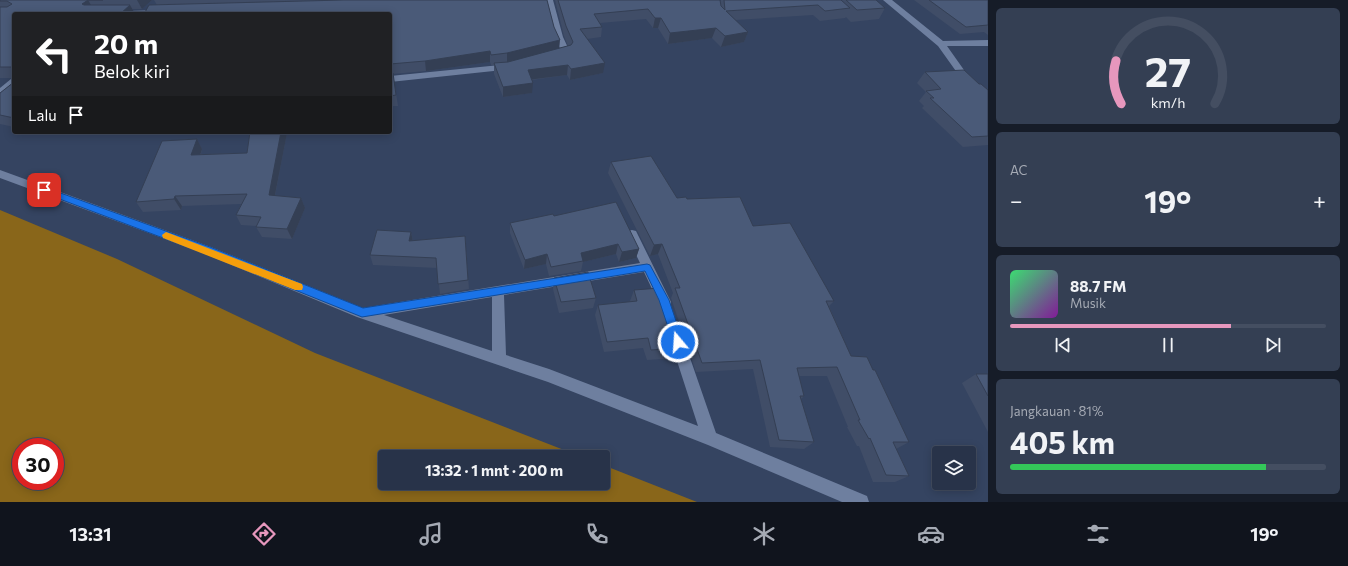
<!DOCTYPE html>
<html lang="id">
<head>
<meta charset="utf-8">
<style>
	:root { --surface:#283349; --page:#343f53; --text:#f1f3f6; --muted:#a5aab4; --line:#444e61; --accent:#e797bd }
	body { margin:0; font-family:Commissioner,sans-serif; background:var(--page); color:var(--text); height:100vh; display:flex; flex-direction:column; font-size:15px; white-space:nowrap }
	* { box-sizing:border-box; margin:0 }
	p { font-size:13px; color:var(--muted) }
	.icon { flex:none; width:22px; height:22px; fill:none; stroke:currentColor; stroke-width:2; stroke-linecap:round; stroke-linejoin:round }
	.map { position:relative; flex:1; overflow:hidden }
	.panel { display:flex; flex-direction:column; gap:8px; padding:8px; background:#161c28; width:360px }
	.panel>* { flex:none }
	.banner { position:absolute; left:12px; top:12px; width:380px; height:122px; border-radius:4px; box-shadow:0 2px 10px #0003,0 0 0 1px var(--line); background:#202124; color:#fff; overflow:hidden }
	.buttons { position:absolute; left:932px; top:446px; display:grid; gap:8px }
	.buttons a { display:grid; place-items:center; width:44px; height:44px; border-radius:4px; background:var(--surface); box-shadow:0 2px 10px #0003,0 0 0 1px var(--line); font-size:20px }
	.speed { position:absolute; left:12px; top:438px; display:flex; gap:8px; font-size:20px; font-weight:700; text-align:center }
	.speed>* { display:grid; place-content:center; width:52px; height:52px; border-radius:50%; background:var(--surface); box-shadow:0 2px 10px #0003,0 0 0 1px var(--line); line-height:1 }
	.speed .limit { border:6px solid #d22; background:#fff; color:#111 }
	.pin { position:absolute; display:grid; place-items:center; width:34px; height:34px; color:#fff; margin:-17px; border-radius:8px; box-shadow:0 2px 6px #0006 }
	.me { position:absolute; width:44px; margin:-22px; rotate:342deg; stroke-linejoin:round; filter:drop-shadow(0 0 3px #0008) }
	.turn { display:flex; align-items:center; gap:14px; height:84px; padding:0 16px; font-size:18px }
	.turn .icon { width:52px; height:52px; stroke-width:2.5 }
	.turn b { display:block; font-size:28px; line-height:34px }
	.then { display:flex; align-items:center; height:38px; padding:0 16px; background:#0003; gap:8px; font-size:15px }
	.big { font-size:30px; font-weight:700; line-height:1.1 }
	.panel .card { flex:1; display:flex; flex-direction:column; justify-content:center; gap:6px; min-width:0; padding:0 14px; border-radius:6px; background:var(--page) }
	.panel .dial { align-items:center; gap:0 }
	.dial svg { height:104px; overflow:visible; fill:none; stroke:var(--line); stroke-width:7; stroke-linecap:round; text-anchor:middle }
	.dial text { fill:var(--text); stroke:none }
	.song { display:flex; align-items:center; gap:12px }
	.cover { width:48px; height:48px; border-radius:6px; background:linear-gradient(135deg,hsl(140 70% 55%),hsl(290 70% 35%)) }
	.played { height:4px; border-radius:2px; background:linear-gradient(90deg,var(--accent) 70%,var(--line) 70%) }
	.keys { display:flex; justify-content:space-around; direction:ltr }
	.heat { display:flex; justify-content:space-between; align-items:center; font-size:22px; direction:ltr }
	.charge { height:6px; border-radius:3px; background:linear-gradient(90deg,#34c759 81%,var(--line) 0) }
	.trip { position:absolute; left:378px; top:450px; width:232px; height:40px; border-radius:4px; background:var(--surface); box-shadow:0 2px 10px #0003,0 0 0 1px var(--line); font-weight:700; line-height:40px; text-align:center }
	.tab-bar { display:flex; height:64px; justify-content:space-around; align-items:center; background:#10141d; color:var(--muted) }
	.tab-bar .icon { width:28px; height:28px }
	.tab-bar .selected { color:var(--accent) }
	.tab-bar b { font-size:18px; color:var(--text) }
	main { display:flex; flex:1; min-height:0 }
	.map>svg:first-child { display:block }
</style>
</head>
<body>
<main>
<div class="map">
<svg width="988" height="502" viewBox="0 0 988 502">
	<rect width="100%" height="100%" fill="#354461"/>
	<path fill="#89661a" fill-rule="evenodd" d="M0,210L117,259L315,353L582,457H385V483H603V465L697,502H0ZM21,447H55V481H21Z"/>
	<g fill="none" stroke-linecap="round" stroke-linejoin="round">
		<g fill="#6e7f9f" fill-rule="evenodd">
			<polygon points="545,0 553,0 563,37 570,52 557,58 553,55 561,51 555,37"/>
			<polygon points="883,0 892,0 943,41 988,40 988,46 947,46 964,70 988,95 988,104 985,103 958,74 938,46"/>
			<polygon points="160,10 163,10 163,14 90,14 94,12"/>
			<polygon points="510,64 513,65 514,67 513,69 390,82 390,76"/>
			<polygon points="14,78 14,86 3,95 0,96 0,88 11,79"/>
			<path d="M0,170L211,247L363,308L640,263L626,234L628,231L632,230L636,231L671,302L670,306L665,307L660,306L644,272L504,295L506,355L549,369L698,426L668,333L670,329L675,327L680,329L716,433L867,496L869,502H842L708,445L548,382L357,317L203,253L0,178ZM492,297V351L384,315Z"/>
		</g>
	</g>
	<g fill="#404d67">
		<polygon points="0,0 152,0 142,9 132,9 135,14 14,14 14,78 0,78"/>
		<polygon points="154,0 547,0 559,48 568,46 564,36 555,0 720,0 720,3 721,0 876,0 885,8 879,19 851,22 846,17 845,18 820,21 813,15 735,20 748,32 744,42 721,47 712,38 668,44 658,28 653,28 646,19 600,23 602,27 601,37 587,39 603,73 570,80 567,75 532,80 532,93 503,97 494,74 494,65 491,65 490,62 426,71 393,74 398,106 390,106 390,14 157,5"/>
		<polygon points="914,0 988,0 988,35 984,32 960,34"/>
		<polygon points="925,72 979,84 988,90 988,145 963,147 922,108 924,106 919,101 926,92 917,83"/>
		<polygon points="14,82 14,127 0,124 0,93"/>
		<polygon points="250,132 296,132 287,133 275,196 301,198 305,208 292,239 262,237 256,227 257,226 241,225 236,215 241,204 182,206 181,210 143,212 136,202 197,139 202,149 201,154 247,153"/>
		<polygon points="611,162 677,198 687,199 753,226 834,301 829,306 851,356 909,442 896,449 909,476 895,482 873,482 859,446 857,446 847,427 848,427 827,376 799,376 804,396 801,399 814,442 804,449 770,447 753,369 696,372 671,298 673,293 658,254 650,256 608,173"/>
		<polygon points="554,216 639,249 636,258 619,262 616,254 583,262 581,271 549,276 546,264 524,269 510,233 510,223"/>
		<polygon points="411,232 413,241 465,236 469,289 440,294 437,268 373,265 370,255"/>
		<polygon points="554,278 596,298 593,308 559,313 553,289"/>
		<polygon points="634,290 680,348 675,358 647,360 643,348 604,352 595,315 598,305 630,302 630,301"/>
		<polygon points="976,374 988,374 988,432 962,383"/>
	</g>
	<g fill="#343f54">
		<polygon points="88,0 94,10 89,14 82,4"/>
		<polygon points="137,0 152,0 142,9"/>
		<polygon points="130,5 135,14 120,14"/>
		<polygon points="655,18 661,18 658,28 653,28"/>
		<polygon points="716,28 712,38 668,44 670,33"/>
		<polygon points="748,32 744,42 721,47 725,36"/>
		<polygon points="560,40 559,50 507,64 507,53"/>
		<polygon points="490,51 490,62 426,71 425,61"/>
		<polygon points="605,63 603,73 570,80 571,69"/>
		<polygon points="568,65 567,75 527,80 528,70"/>
		<polygon points="533,83 532,93 503,97 503,87"/>
		<polygon points="281,132 287,132 287,133 273,205 269,195"/>
		<polygon points="197,139 202,149 197,165 191,155"/>
		<polygon points="175,196 182,206 181,210 174,199"/>
		<polygon points="301,198 305,208 292,239 287,229"/>
		<polygon points="411,232 413,242 409,241"/>
		<polygon points="618,244 616,254 583,262 581,253"/>
		<polygon points="662,244 658,254 650,256 654,245"/>
		<polygon points="639,249 636,258 619,262 622,252"/>
		<polygon points="547,254 546,264 524,269 525,260"/>
	</g>
	<g fill="#4a5a78" stroke="#343f54">
		<polygon points="0,0 103,0 88,0 82,4 84,5 130,5 120,14 14,14 14,67 0,67 0,7 7,7 12,4 7,1 0,1"/>
		<polygon points="343,0 547,0 554,27 560,40 507,53 491,55 490,51 425,61 390,64 390,14 144,14 149,5"/>
		<polygon points="558,0 720,0 721,6 725,10 724,0 841,0 850,8 825,11 818,5 726,11 748,32 725,36 716,28 670,33 661,18 655,18 648,9 594,14 602,27 580,29 605,63 571,69 568,65 528,70 533,83 503,87 494,63 508,62 571,45 573,42 566,26"/>
		<polygon points="846,0 876,0 885,8 857,10"/>
		<polygon points="929,0 988,0 988,25 966,27"/>
		<polygon points="964,70 979,84 981,84 988,90 988,136 972,137 930,98 934,98 926,91 941,89 925,72"/>
		<polygon points="390,73 393,73 396,95 390,96"/>
		<polygon points="14,82 14,118 0,115 0,93"/>
		<polygon points="250,132 281,132 269,195 301,198 287,229 256,227 261,217 236,215 247,194 175,196 174,199 136,202 162,141 197,139 191,155 247,153"/>
		<polygon points="651,156 677,198 686,197 687,199 740,197 753,226 790,223 834,301 826,301 851,356 867,357 873,370 875,370 909,442 893,442 909,476 886,475 870,438 869,439 858,420 860,420 837,367 797,368 804,396 800,396 814,442 779,440 760,360 702,363 675,288 680,288 662,244 654,245 611,162"/>
		<polygon points="616,202 639,249 622,252 618,244 581,253 583,261 551,267 547,254 525,260 510,223 553,214 554,216"/>
		<polygon points="377,230 411,232 409,241 465,236 468,280 438,284 436,258 370,255"/>
		<polygon points="588,272 596,298 561,302 554,278"/>
		<polygon points="660,288 680,348 651,350 648,338 607,342 598,305 637,301 634,290"/>
		<polygon points="976,374 988,374 988,396"/>
	</g>
	<polygon fill="#1a73e8" stroke="#114b97" points="44,187 210,247 363,308 647,264 650,265 669,300 683,342 681,345 678,346 674,345 659,300 645,271 362,317 203,253 41,192 40,190"/>
	<polygon fill="#f59e0b" points="166,232 302,284 303,287 302,290 295,290 163,238 162,235"/>
</svg>
<div class="buttons">
<a><svg class="icon" aria-label="layers" viewBox="0 0 24 24"><path d="M12 4l9 5-9 5-9-5zM3 14l9 5 9-5"/></svg></a>
</div>
<div class="speed"><div class="limit">30</div></div>
<div class="pin" style="left:44px;top:190px;background:#d93025"><svg class="icon" aria-label="arrive" viewBox="0 0 24 24"><path d="M6 21V4h12l-3 4 3 4H6"/></svg></div>
<svg class="me" style="left:678px;top:342px" viewBox="-20 -20 40 40"><circle r="17" fill="#1a73e8" stroke="#fff" stroke-width="3"/><path d="M0-11L8 9 0 5-8 9z" fill="#fff"/></svg>
<div class="trip">13:32 · 1 mnt · 200 m</div>
<div class="banner">
<div class="turn"><svg class="icon" aria-label="left" viewBox="0 0 24 24"><path d="M17 20v-9H6M10 6l-5 5 5 5"/></svg><div><b>20 m</b>Belok kiri</div></div>
<div class="then">Lalu<svg class="icon" aria-label="arrive" viewBox="0 0 24 24"><path d="M6 21V4h12l-3 4 3 4H6"/></svg></div>
</div>
</div>
<section class="panel">
<div class="card dial"><svg viewBox="0 0 100 80">
<path d="M14 69A42 42 0 1 1 86 69"/>
<path d="M14 69A42 42 0 0 1 10 36" stroke="#e797bd"/>
<text x="50" y="56" font-size="32" font-weight="700">27</text>
<text x="50" y="72" font-size="11">km/h</text>
</svg></div>
<div class="card"><p>AC</p>
<div class="heat"><a>−</a><b class="big">19°</b><a>+</a></div>
</div>
<div class="card">
<div class="song"><i class="cover"></i><div><b>88.7 FM</b><p>Musik</p></div></div>
<div class="played"></div>
<div class="keys"><svg class="icon" aria-label="previous" viewBox="0 0 24 24"><path d="M18 5L8 12l10 7zM5 5v14"/></svg><svg class="icon" aria-label="pause" viewBox="0 0 24 24"><path d="M8 5v14M16 5v14"/></svg><svg class="icon" aria-label="next" viewBox="0 0 24 24"><path d="M6 5l10 7-10 7zM19 5v14"/></svg></div>
</div>
<div class="card"><p>Jangkauan · 81%</p><b class="big">405 km</b><div class="charge"></div></div>
</section>
</main>
<nav class="tab-bar">
<b>13:31</b>
<svg class="icon selected" aria-label="directions" viewBox="0 0 24 24"><path d="M12 3l9 9-9 9-9-9zM9 14v-3h6M13 9l2 2-2 2"/></svg>
<svg class="icon" aria-label="music" viewBox="0 0 24 24"><path d="M9 18V5l10-2v13"/><circle cx="6" cy="18" r="3"/><circle cx="16" cy="16" r="3"/></svg>
<svg class="icon" aria-label="phone" viewBox="0 0 24 24"><path d="M5 4h4l2 5-3 2q2 4 5 5l2-3 5 2v4C11 20 4 13 5 4z"/></svg>
<svg class="icon" aria-label="climate" viewBox="0 0 24 24"><path d="M12 3v18M4 7l16 10M4 17L20 7"/></svg>
<svg class="icon" aria-label="car" viewBox="0 0 24 24"><path d="M5 17H2v-5l4-1 3-4h7l3 4 3 1v5h-3M9 17h6M6 11h13"/><circle cx="7" cy="17" r="2"/><circle cx="17" cy="17" r="2"/></svg>
<svg class="icon" aria-label="filters" viewBox="0 0 24 24"><path d="M4 7h16M4 17h16"/><circle cx="9" cy="7" r="2"/><circle cx="15" cy="17" r="2"/></svg>
<b>19°</b>
</nav>
</body>
</html>
